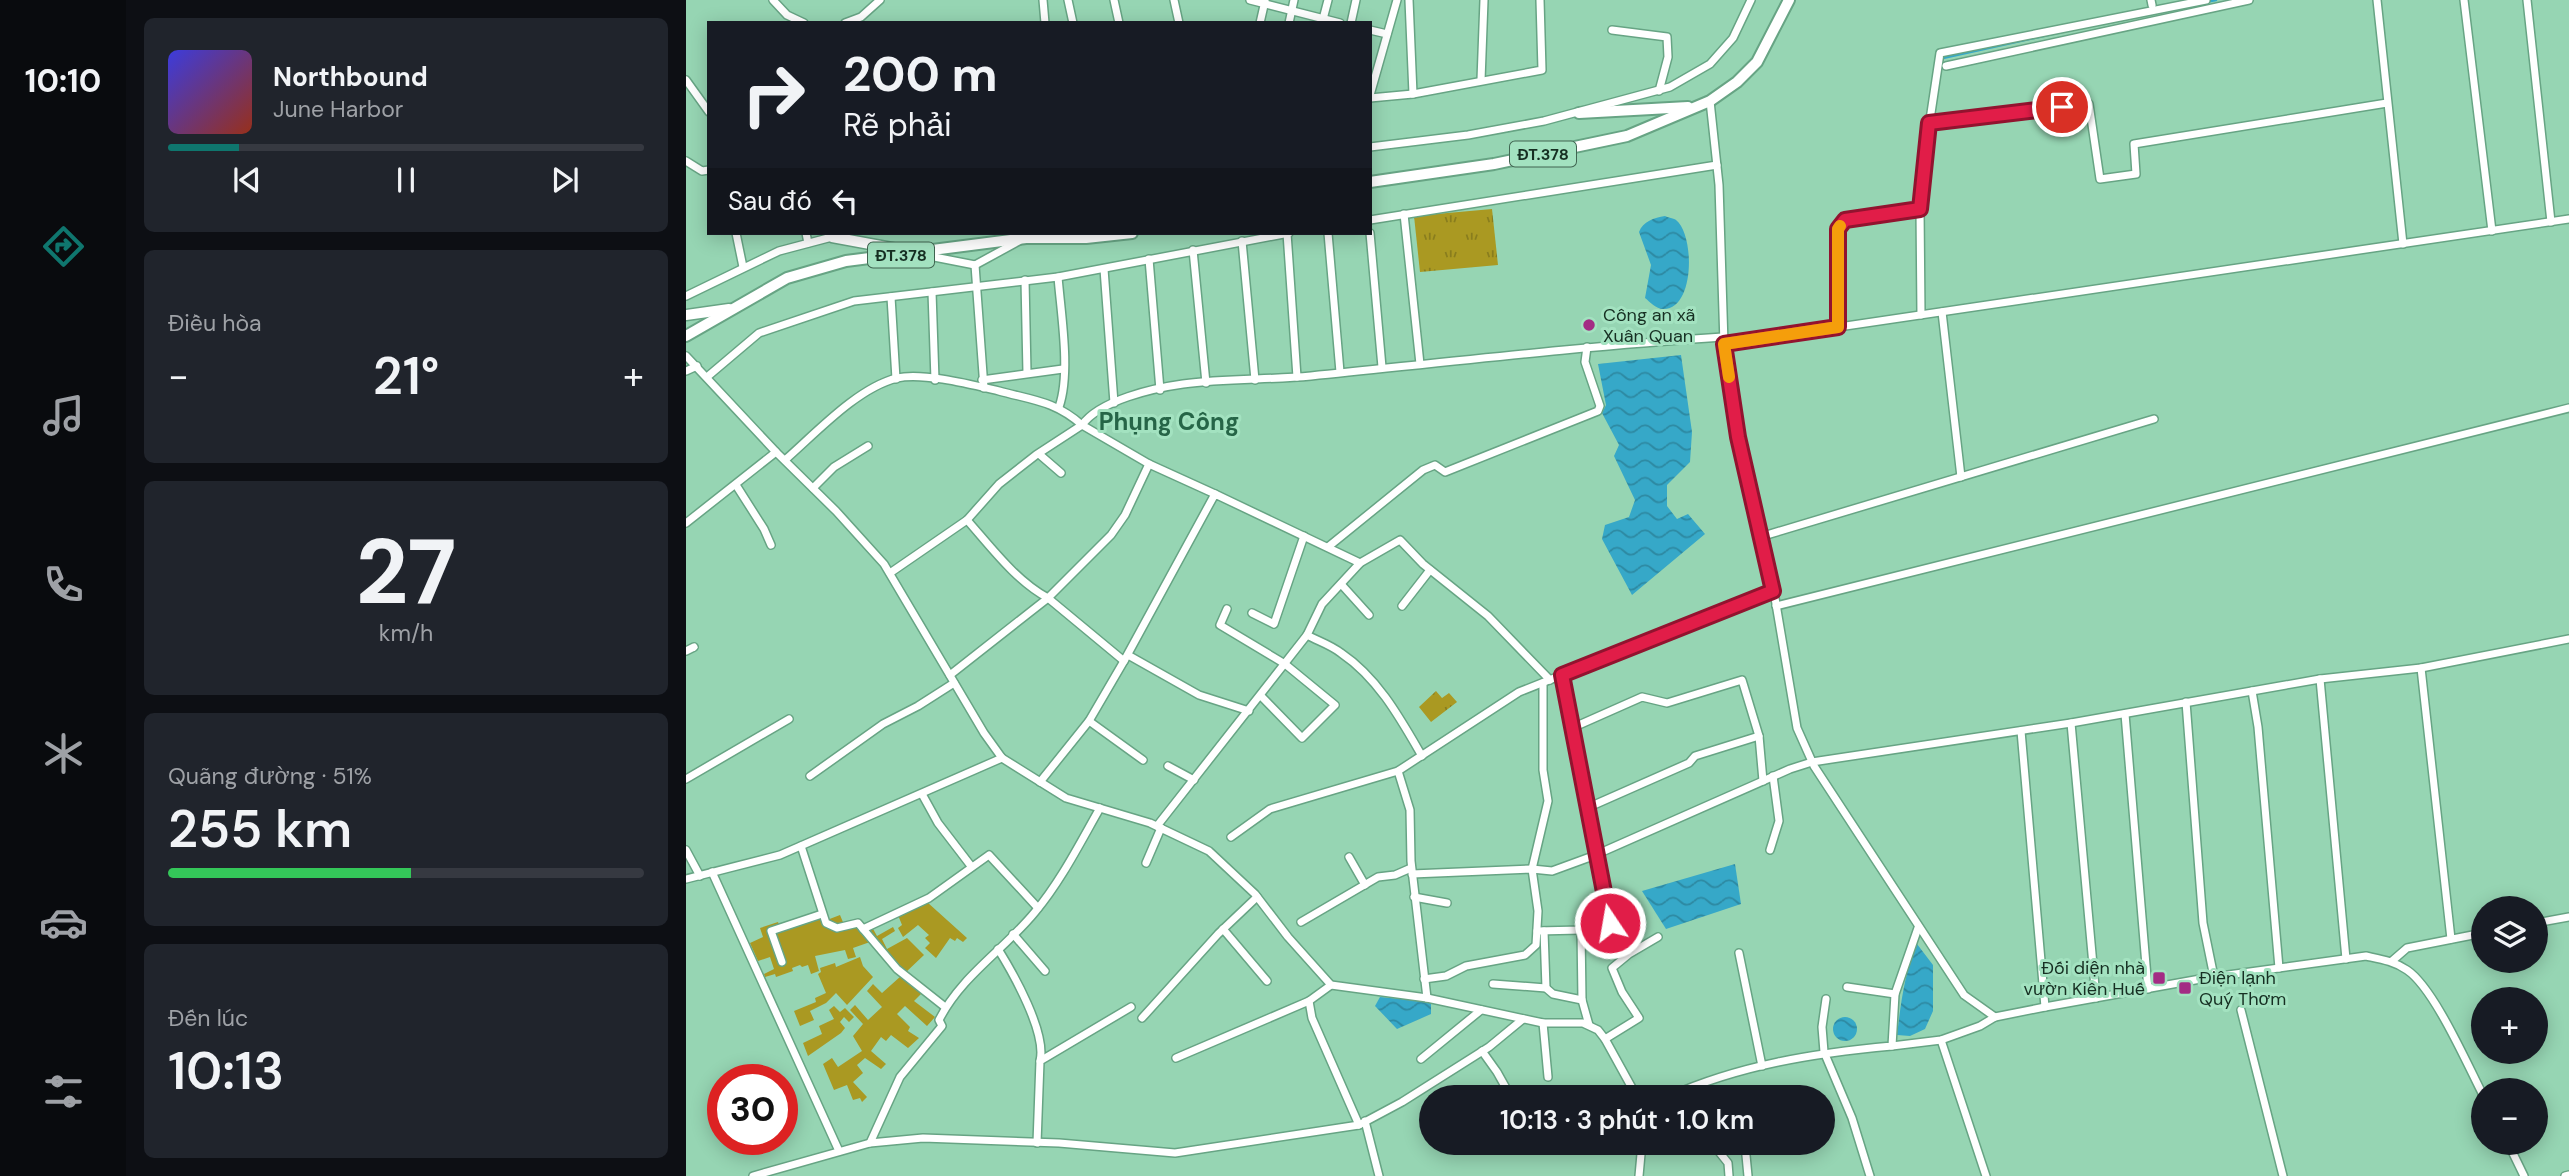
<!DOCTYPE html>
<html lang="vi">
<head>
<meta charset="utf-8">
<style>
	:root { --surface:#171b24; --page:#20242c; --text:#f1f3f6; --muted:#9ea1a6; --line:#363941; --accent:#0f766e }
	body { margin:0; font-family:"DM Sans",sans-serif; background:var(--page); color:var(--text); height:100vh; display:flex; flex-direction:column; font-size:26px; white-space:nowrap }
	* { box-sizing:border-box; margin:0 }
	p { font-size:23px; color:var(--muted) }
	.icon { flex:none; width:38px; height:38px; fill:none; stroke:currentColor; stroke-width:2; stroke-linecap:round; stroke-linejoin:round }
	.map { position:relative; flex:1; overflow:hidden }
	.panel { display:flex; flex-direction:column; gap:18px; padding:18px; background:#0d0f14; width:560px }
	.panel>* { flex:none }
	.banner { position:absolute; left:21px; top:21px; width:665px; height:214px; border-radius:0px; box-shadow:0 4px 18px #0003; background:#171b24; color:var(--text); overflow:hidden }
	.buttons { position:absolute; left:1785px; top:896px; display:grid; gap:14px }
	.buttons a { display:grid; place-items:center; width:77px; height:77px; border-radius:50%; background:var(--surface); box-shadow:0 4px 18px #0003; font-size:35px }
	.speed { position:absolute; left:21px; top:1064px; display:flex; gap:14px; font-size:35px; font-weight:700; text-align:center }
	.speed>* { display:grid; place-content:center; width:91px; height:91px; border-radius:50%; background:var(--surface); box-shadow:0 4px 18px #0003; line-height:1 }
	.speed .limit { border:10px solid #d22; background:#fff; color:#111 }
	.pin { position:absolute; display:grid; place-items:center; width:60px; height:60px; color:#fff; margin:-30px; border:4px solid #fff; border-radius:50%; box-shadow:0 2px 7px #0007 }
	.me { position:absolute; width:77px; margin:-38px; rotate:348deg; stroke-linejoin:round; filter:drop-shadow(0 0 5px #0008) }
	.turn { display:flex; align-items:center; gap:24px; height:147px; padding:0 21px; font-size:32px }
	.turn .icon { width:91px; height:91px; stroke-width:2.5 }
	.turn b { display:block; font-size:49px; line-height:60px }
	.then { display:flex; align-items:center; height:66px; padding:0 21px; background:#0003; gap:14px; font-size:26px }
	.big { font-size:52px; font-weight:600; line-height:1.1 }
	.panel .card { flex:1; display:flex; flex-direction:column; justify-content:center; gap:10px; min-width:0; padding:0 24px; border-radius:10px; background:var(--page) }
	.panel .dial { align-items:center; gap:0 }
	.dial b { font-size:91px; line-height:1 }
	.song { display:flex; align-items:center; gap:21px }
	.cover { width:84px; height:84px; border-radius:10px; background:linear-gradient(135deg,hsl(240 70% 55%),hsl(10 70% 35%)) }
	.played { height:7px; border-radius:4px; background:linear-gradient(90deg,var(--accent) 15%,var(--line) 15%) }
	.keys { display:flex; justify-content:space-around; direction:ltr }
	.heat { display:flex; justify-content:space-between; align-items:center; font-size:38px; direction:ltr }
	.charge { height:10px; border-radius:5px; background:linear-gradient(90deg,#34c759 51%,var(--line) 0) }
	.trip { position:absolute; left:733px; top:1085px; width:416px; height:70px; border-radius:35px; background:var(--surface); box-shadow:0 4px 18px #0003; font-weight:600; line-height:70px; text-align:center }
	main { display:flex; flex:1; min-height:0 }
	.dock { display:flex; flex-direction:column; width:126px; justify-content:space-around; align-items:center; background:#090b0e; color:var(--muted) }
	.dock .icon { width:49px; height:49px }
	.dock .current { color:var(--accent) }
	.dock b { font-size:32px; color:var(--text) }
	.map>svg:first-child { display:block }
</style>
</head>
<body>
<main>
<nav class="dock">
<b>10:10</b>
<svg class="icon current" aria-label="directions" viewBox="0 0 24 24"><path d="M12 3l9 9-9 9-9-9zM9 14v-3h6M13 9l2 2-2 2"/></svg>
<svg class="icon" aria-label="music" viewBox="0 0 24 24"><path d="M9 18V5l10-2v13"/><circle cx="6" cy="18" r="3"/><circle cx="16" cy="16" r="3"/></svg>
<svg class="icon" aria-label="phone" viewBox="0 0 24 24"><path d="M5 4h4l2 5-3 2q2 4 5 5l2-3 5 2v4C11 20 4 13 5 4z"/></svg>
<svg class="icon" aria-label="climate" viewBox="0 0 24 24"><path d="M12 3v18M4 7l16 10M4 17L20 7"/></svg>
<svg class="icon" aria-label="car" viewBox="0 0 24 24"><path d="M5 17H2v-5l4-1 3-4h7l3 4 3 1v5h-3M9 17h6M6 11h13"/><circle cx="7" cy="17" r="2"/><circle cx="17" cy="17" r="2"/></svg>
<svg class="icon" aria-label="filters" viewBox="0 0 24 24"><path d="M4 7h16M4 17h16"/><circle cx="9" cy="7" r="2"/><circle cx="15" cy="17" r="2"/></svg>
</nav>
<section class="panel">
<div class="card">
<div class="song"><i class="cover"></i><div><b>Northbound</b><p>June Harbor</p></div></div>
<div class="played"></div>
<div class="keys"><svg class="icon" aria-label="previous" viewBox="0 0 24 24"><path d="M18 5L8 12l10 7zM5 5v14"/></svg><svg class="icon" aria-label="pause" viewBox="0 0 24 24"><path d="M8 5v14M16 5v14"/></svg><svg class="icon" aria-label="next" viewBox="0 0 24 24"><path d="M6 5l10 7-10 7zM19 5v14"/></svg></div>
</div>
<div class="card"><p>Điều hòa</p>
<div class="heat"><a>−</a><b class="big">21°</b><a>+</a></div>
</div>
<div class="card dial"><b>27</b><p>km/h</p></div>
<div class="card"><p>Quãng đường · 51%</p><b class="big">255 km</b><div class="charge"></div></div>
<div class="card"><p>Đến lúc</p><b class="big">10:13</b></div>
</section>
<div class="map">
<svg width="1883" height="1176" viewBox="0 0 1883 1176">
	<defs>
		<pattern id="grass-tufts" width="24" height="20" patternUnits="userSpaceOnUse" patternTransform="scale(1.75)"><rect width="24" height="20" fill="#a92"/><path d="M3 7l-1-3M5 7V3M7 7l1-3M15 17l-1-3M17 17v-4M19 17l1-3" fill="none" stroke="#897d1d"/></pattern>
		<pattern id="water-waves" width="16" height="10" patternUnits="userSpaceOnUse" patternTransform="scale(1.75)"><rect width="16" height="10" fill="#36a8c8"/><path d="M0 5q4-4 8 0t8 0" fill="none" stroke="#2d89a2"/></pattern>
	</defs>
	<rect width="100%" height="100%" fill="#96d5b3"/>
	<g fill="url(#grass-tufts)">
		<polygon points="806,209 812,265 734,272 728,216"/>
		<polygon points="750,691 756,698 763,693 771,702 745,722 733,707"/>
	</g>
	<g fill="#a92">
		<polygon points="241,902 281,938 277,942 271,938 269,941 264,938 250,958 239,948 244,943 239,938 243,935 232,925 217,937 212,928 216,925 212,915"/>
		<polygon points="139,915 141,920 154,915 159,927 170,924 184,942 167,948 170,957 162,959 159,950 129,956 133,971 125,974 122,965 116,967 114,965 106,968 107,971 90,977 89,974 79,977 78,974 88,969 84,957 72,961 64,943 77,937 74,928 92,922 95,930"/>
		<polygon points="186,927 191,936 207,927 209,931 196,939 201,949 221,938 238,955 218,974 180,930"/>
		<polygon points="174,957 177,966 187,977 161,1005 150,993 140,1003 124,1011 128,1020 114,1026 108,1011 130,1002 129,998 140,993 132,974 135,972 134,968 149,963 150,967"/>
		<polygon points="215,976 236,993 228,1001 249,1017 241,1026 219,1006 211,1014 224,1027 222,1031 233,1038 222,1048 205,1035 200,1041 195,1037 185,1051 200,1064 195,1069 179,1058 171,1065 177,1073 167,1082 181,1097 176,1102 174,1098 167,1100 161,1085 148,1090 137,1064 146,1058 152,1067 176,1051 167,1036 177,1024 164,1010 169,1005 182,1020 196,1007 181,991 187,984 196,993"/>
		<polygon points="148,1006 154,1012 159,1008 168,1017 163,1022 158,1017 154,1022 159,1028 155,1033 122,1056 117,1043 136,1034 133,1026 148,1019 143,1010"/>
	</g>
	<g fill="url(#water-waves)">
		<path d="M979,216C981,217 989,219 990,220C1009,235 1009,310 977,309C970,309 964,302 959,298L965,265L953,232C957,221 968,218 979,216Z"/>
		<polygon points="995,355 1006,432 1004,462 981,485 981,506 991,519 1002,514 1019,534 946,595 916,539 919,525 943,517 949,500 928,456 933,445 916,413 920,405 912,364"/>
		<polygon points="1049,864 1055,904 980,929 956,891"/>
		<path d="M1231,944L1247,965V1011L1239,1029L1224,1036L1211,1035C1215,1003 1218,974 1231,944Z"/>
		<polygon points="694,997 745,1002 745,1014 711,1029 689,1006"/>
		<circle cx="1159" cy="1029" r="12"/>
	</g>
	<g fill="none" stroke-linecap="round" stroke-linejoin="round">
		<g stroke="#36a8c8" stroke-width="2.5">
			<polyline points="1520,2 1530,0"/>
			<polyline points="1257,58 1380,31"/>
		</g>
		<g stroke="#67a484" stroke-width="10">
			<g id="minor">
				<polyline points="87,0 101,15 118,23"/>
				<polyline points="357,0 359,23"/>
				<polyline points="382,0 387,23"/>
				<polyline points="428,0 433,23"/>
				<polyline points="488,0 493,23"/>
				<polyline points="564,0 654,23"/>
				<polyline points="723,0 727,94"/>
				<polyline points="1465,0 1466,5"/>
				<polyline points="1691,0 1717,244"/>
				<polyline points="1778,0 1806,231"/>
				<polyline points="1841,0 1865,222"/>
				<polyline points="159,23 175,17 194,0"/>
				<polyline points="574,23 579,1"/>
				<polyline points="603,23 608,0"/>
				<polyline points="636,23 642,0"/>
				<polyline points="665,23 670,0"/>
				<polyline points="684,30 701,34"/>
				<polyline points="926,30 981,37 982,57 973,91"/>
				<polyline points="1260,66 1563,0"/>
				<polyline points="0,80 23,112"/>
				<polyline points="795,80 798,0"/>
				<polyline points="684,95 711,0"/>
				<polyline points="684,98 727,94 856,70 854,0"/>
				<polyline points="1024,101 1033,185 1038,344 1052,437 1089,598 1111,728 1128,766 1278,995 1309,1017"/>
				<polyline points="1243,123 1403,104 1414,179 1450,174 1448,144 1701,103"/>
				<polyline points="684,147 782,135 858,121 984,87 1024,64 1047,38 1065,0"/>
				<polyline points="0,161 16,171 23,170"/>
				<polyline points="718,214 734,364"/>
				<polyline points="684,220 1031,165"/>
				<polyline points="50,233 57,267"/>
				<polyline points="120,233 122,243"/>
				<polyline points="601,233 611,377"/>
				<polyline points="642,233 654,372"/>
				<polyline points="684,233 696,367"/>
				<polyline points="556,241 569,380"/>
				<polyline points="507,250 520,383"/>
				<polyline points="233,254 289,265 333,241"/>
				<polyline points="463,259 474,390"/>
				<polyline points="289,265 298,388"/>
				<polyline points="418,269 428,403"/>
				<path d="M372,277C375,314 385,373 373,407"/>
				<polyline points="339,280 341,373"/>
				<polyline points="246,292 249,380"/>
				<polyline points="0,296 93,251 161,233"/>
				<polyline points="205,297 210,379"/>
				<polyline points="1256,312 1275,477"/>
				<polyline points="1235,315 1234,209 1242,133 1254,53 1520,0"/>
				<polyline points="1152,327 1151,229 1159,220 1234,209"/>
				<polyline points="1038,344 1883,219"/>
				<polyline points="0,356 90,452 150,511 198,564 298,733 316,758 380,798 464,823 523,851 569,894 602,937 645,985 741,998 857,1023 897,1023 912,1030 919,1039 951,1097"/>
				<polyline points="0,371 11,366"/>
				<polyline points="21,377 73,333 168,301 372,277 603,233"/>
				<polyline points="296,380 377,369"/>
				<polyline points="353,454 375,473"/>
				<path d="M99,460C130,433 171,388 211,378C237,372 287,385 313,391C346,400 369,401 396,425L350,455L313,484L281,520"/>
				<polyline points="50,485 78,529 85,545"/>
				<polyline points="127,488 148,467 182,446"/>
				<path d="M529,494L463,464L396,425C414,400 468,388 497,384C539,378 582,380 625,376C762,362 899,346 1037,337"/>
				<polyline points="0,523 90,452"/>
				<polyline points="1074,537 1468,419"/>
				<polyline points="642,547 737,470 749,465 759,472 912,411 914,406 899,362 901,347"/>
				<path d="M204,573L281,520C305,547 330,581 362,598L438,661L529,494L674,563"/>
				<polyline points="655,584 683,615"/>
				<polyline points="716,606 744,570"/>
				<polyline points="1090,606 1883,408"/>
				<polyline points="541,609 534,625 599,664 649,705 616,738 575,696"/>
				<polyline points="566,613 588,624 618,536"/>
				<polyline points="621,635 636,604 674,563 714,540 737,564 802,616 864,680"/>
				<polyline points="0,651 8,647"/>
				<polyline points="442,655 513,695 563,711"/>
				<polyline points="1735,668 1765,939"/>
				<polyline points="264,675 362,598 425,535 439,515 463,464"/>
				<polyline points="1634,679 1660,959"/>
				<polyline points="1566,691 1572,727 1593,968"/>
				<polyline points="1500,702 1517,923 1528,977"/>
				<polyline points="1439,714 1462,989"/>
				<polyline points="403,721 457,760"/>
				<polyline points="1385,723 1410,998"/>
				<polyline points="886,728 956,697 981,703 1056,680 1073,736 1077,781"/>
				<polyline points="1335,731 1359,1007"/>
				<polyline points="482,766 508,780"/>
				<polyline points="712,771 724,810 725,861 741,998"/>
				<polyline points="124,776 197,724 232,706 268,683"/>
				<polyline points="0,779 103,719"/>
				<polyline points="354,782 403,721 438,661"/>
				<polyline points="236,794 252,823 285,866"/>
				<polyline points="901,808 1003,763 1009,756 1073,736"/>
				<path d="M471,826L621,635C632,641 645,645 655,653C692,678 714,718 736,756"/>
				<polyline points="545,837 584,809 712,771 833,692 1087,591"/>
				<polyline points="115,846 140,923 151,928 172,923 211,969 259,1007"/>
				<polyline points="0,850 14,876"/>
				<polyline points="1084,850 1093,821 1087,776"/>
				<polyline points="663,857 679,885"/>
				<polyline points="460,863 475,828"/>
				<polyline points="26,872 153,1151"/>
				<polyline points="726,874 846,869 866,871 907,856 1104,769 1126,762 1385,723 1634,679 1735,668 1883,639"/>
				<polyline points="0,879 94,855 316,758"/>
				<polyline points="728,897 761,903"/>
				<polyline points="615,922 692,877 709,875 725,868"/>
				<polyline points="1850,923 1883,917"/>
				<polyline points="177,929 243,898 303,855 352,908"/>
				<polyline points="537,929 581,981"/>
				<polyline points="895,930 896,1000 903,1025"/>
				<polyline points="851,931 895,930 924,923 876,675"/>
				<polyline points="858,931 860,988"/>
				<polyline points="327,934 359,971"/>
				<path d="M312,949C327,973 361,1033 354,1061"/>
				<polyline points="1053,953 1076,1066"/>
				<polyline points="1706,961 1721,948 1797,933"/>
				<polyline points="96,962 85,931 136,914"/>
				<polyline points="738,979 760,976 780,966 839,955 850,945 852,911 846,869 862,801 857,770 857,683"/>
				<polyline points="807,984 860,988 867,994 896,1000"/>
				<polyline points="645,985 623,1001 626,1018 673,1125"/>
				<polyline points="1161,987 1209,994"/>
				<polyline points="1140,999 1136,1027 1138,1052 1166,1118 1184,1176"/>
				<polyline points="1555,1010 1597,1176"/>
				<polyline points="456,1018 532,934 571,897"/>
				<polyline points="857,1023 862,1077"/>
				<polyline points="919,1039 953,1018 936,992 926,968 943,954 972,937"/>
				<polyline points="1255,1040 1300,1176"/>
				<path d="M1206,1046L1255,1040L1294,1026L1309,1017L1359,1007L1520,978L1680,956C1694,959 1708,961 1721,970C1748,988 1781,1064 1797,1095"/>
				<polyline points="796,1051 811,1072 825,1097"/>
				<polyline points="490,1058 623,1001"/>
				<polyline points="735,1059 795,1010"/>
				<path d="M982,1097C1053,1065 1129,1053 1206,1046L1209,994L1232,928"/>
				<polyline points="679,1121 693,1176"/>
				<polyline points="184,1143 237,1138 373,1143 489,1153 673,1125 716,1102 803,1047 837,1019"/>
				<polyline points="351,1143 354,1061 445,1007"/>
				<polyline points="1026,1143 1042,1163 1043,1176"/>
				<polyline points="1822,1143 1838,1176"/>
				<polyline points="1059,1145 1062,1176"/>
				<path d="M67,1176L184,1143L214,1077L256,1026L253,1020C275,976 319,949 349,912C375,881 394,843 414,808"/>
				<polyline points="953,1176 956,1143"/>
				<polyline points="1879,1176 1883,1175"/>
			</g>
		</g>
		<g stroke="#67a484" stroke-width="13">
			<g id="secondary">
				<polyline points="146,237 222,251"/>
				<polyline points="0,315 43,309"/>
			</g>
		</g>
		<g stroke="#67a484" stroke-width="14">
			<g id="primary">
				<polyline points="893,113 1002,107"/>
				<polyline points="684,182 808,164 941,136 1024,101 1051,82 1071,62 1103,0"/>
				<polyline points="0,336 101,278 160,261 340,238 400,238 446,233"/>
			</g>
		</g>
		<use href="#minor" stroke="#fff" stroke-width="7"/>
		<use href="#secondary" stroke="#fff" stroke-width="10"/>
		<use href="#primary" stroke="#fff" stroke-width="10"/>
	</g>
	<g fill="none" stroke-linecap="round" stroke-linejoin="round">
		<g stroke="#92132f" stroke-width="18">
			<polyline id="route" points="924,923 876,675 1087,591 1052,437 1038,344 1152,327 1152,229 1159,220 1234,209 1243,123 1376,107"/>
		</g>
		<use href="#route" stroke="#e11d48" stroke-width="12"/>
		<polyline stroke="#f59e0b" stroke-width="12" points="1043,377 1038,344 1152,327 1152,229 1154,226"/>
	</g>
	<g fill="#a32c84" stroke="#a3e2c0" stroke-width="2.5">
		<circle cx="903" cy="325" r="7"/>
		<rect x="1466" y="971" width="14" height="14" rx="3.5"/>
		<rect x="1492" y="981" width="14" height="14" rx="3.5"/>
	</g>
	<g text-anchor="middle" stroke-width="6" stroke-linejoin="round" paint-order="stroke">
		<g fill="#a3e2c0" stroke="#406551" stroke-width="2">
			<rect x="824" y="141.5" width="66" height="25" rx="5"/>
			<rect x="182" y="242.5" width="66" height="25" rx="5"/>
		</g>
		<g font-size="16" font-weight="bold" fill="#162f22">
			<text x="857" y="160">ĐT.378</text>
			<text x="215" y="261">ĐT.378</text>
		</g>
		<g font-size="18" fill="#162f22" stroke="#a3e2c0" text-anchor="start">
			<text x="917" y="321">Công an xã<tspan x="917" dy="21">Xuân Quan</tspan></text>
			<text x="1459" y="974" text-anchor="end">Đối diện nhà<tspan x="1459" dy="21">vườn Kiên Huế</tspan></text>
			<text x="1513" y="984">Điện lạnh<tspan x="1513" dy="21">Quý Thơm</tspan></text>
		</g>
		<g font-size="24" font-weight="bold" fill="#266547" stroke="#a3e2c0">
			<text x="483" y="430">Phụng Công</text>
		</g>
	</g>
</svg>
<div class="buttons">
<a><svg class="icon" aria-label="layers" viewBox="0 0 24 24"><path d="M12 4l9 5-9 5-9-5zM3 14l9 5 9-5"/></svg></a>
<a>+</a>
<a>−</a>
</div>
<div class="speed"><div class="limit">30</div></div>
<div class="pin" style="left:1376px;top:107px;background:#d93025"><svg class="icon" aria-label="arrive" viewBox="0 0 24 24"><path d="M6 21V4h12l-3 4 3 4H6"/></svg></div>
<svg class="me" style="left:924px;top:923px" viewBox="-20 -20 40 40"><circle r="17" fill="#e11d48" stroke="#fff" stroke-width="3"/><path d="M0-11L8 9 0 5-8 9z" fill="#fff"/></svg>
<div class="trip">10:13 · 3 phút · 1.0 km</div>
<div class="banner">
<div class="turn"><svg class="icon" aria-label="right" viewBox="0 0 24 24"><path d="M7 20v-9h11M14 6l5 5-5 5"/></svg><div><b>200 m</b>Rẽ phải</div></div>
<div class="then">Sau đó<svg class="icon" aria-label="left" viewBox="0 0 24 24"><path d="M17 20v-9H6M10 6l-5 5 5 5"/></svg></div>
</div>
</div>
</main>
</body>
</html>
